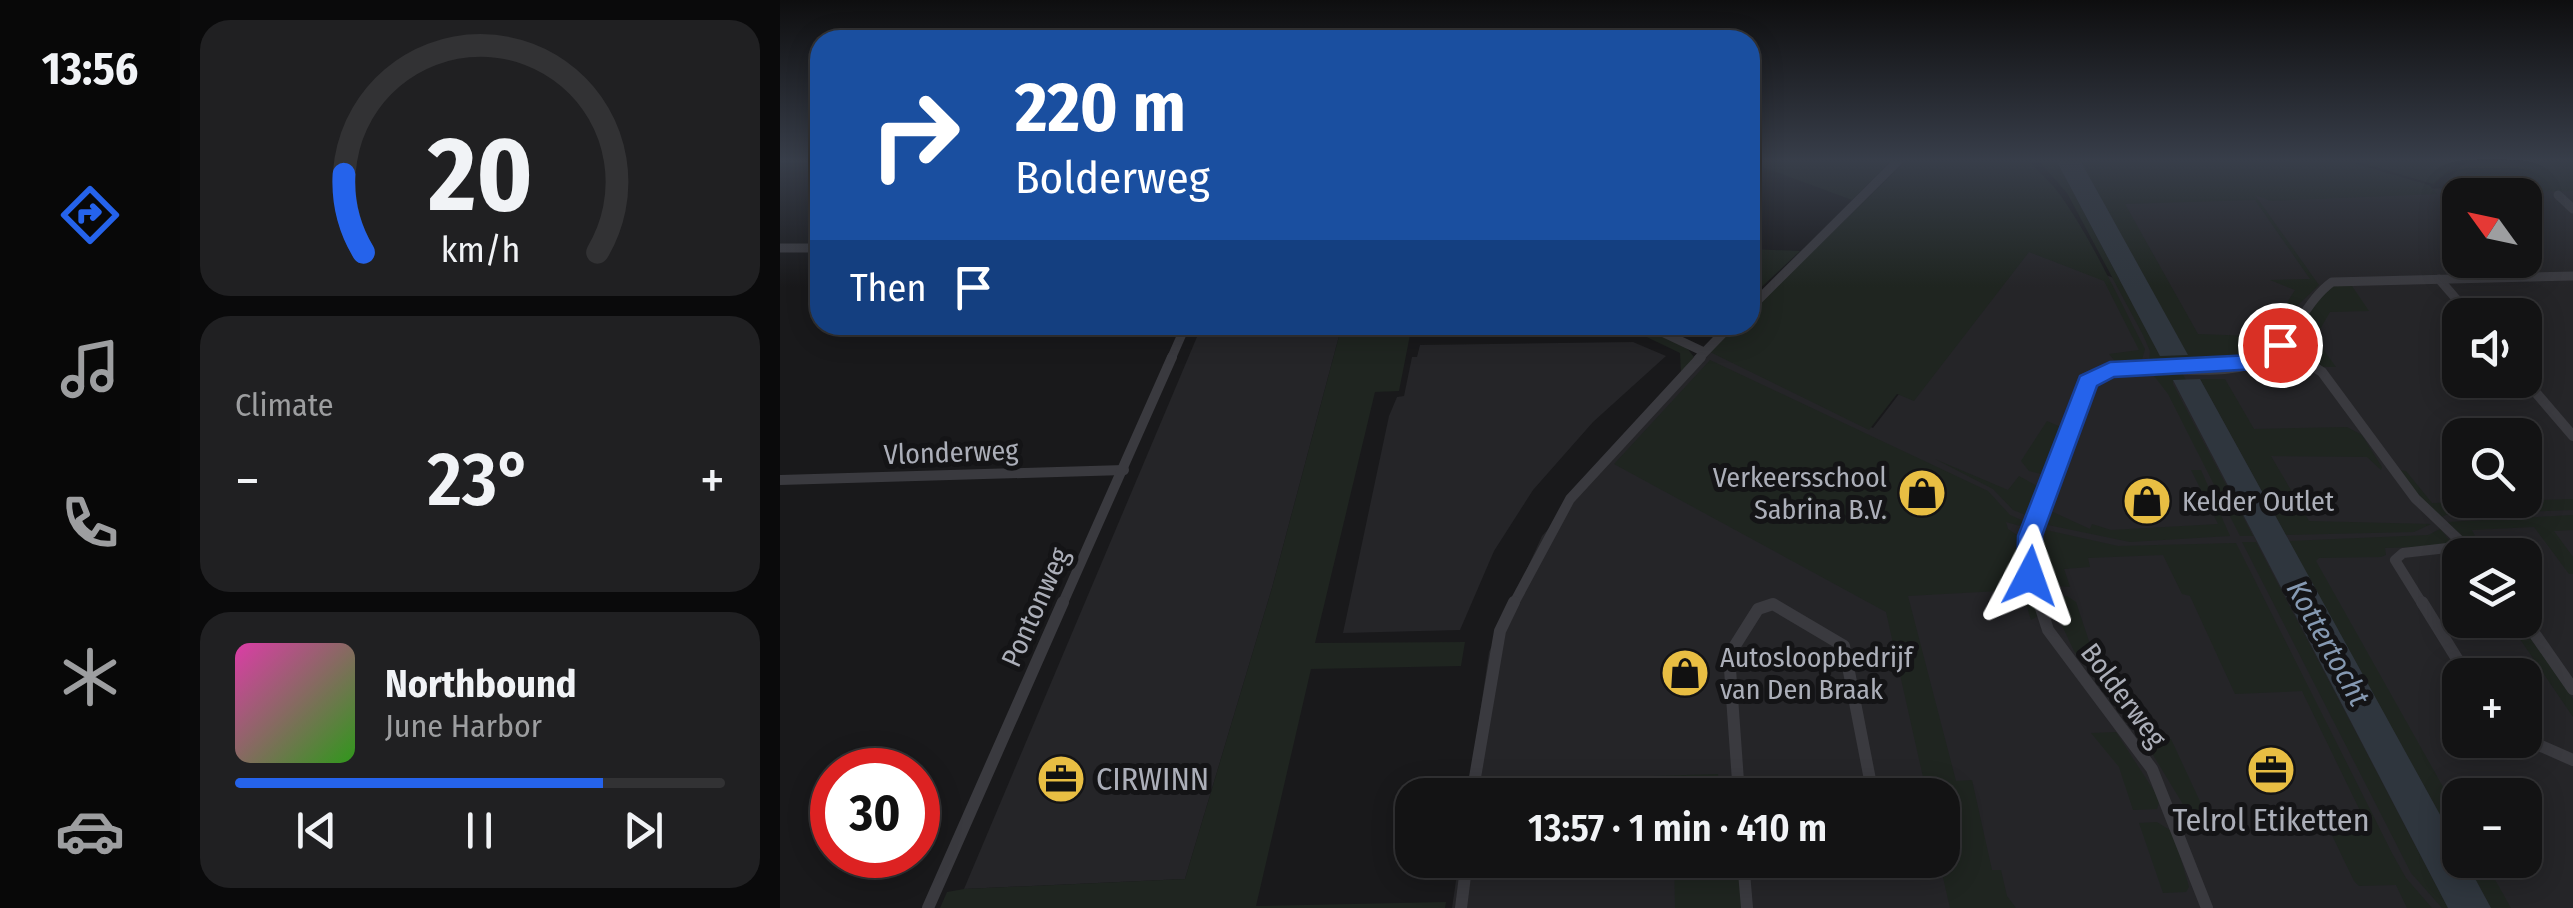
<!DOCTYPE html>
<html lang="en">
<head>
<meta charset="utf-8">
<style>
	:root { --surface:#131314; --page:#202022; --text:#f1f3f6; --muted:#9d9ea0; --line:#323234; --accent:#2563eb }
	body { margin:0; font-family:"Fira Sans Condensed",sans-serif; background:var(--page); color:var(--text); height:100vh; display:flex; flex-direction:column; font-size:38px; white-space:nowrap }
	* { box-sizing:border-box; margin:0 }
	p { font-size:32px; color:var(--muted) }
	.icon { flex:none; width:55px; height:55px; fill:none; stroke:currentColor; stroke-width:2; stroke-linecap:round; stroke-linejoin:round }
	.map { position:relative; flex:1; overflow:hidden }
	.panel { display:flex; flex-direction:column; gap:20px; padding:20px; background:#0a0a0b; width:600px }
	.panel>* { flex:none }
	.top-card { position:absolute; left:30px; top:30px; width:950px; height:305px; border-radius:30px; box-shadow:0 5px 25px #0003,0 0 0 2px var(--line); background:#1a4fa0; color:#fff; overflow:hidden }
	.needle { width:65px; rotate:303deg }
	.fabs { position:absolute; left:1662px; top:178px; display:grid; gap:20px }
	.fabs a { display:grid; place-items:center; width:100px; height:100px; border-radius:20px; background:var(--surface); box-shadow:0 5px 25px #0003,0 0 0 2px var(--line); font-size:50px }
	.speed { position:absolute; left:30px; top:748px; display:flex; gap:20px; font-size:50px; font-weight:700; text-align:center }
	.speed>* { display:grid; place-content:center; width:130px; height:130px; border-radius:50%; background:var(--surface); box-shadow:0 5px 25px #0003,0 0 0 2px var(--line); line-height:1 }
	.speed .limit { border:15px solid #d22; background:#fff; color:#111 }
	.pin { position:absolute; display:grid; place-items:center; width:85px; height:85px; color:#fff; margin:-42px; border:5px solid #fff; border-radius:50%; box-shadow:0 2px 10px #0007 }
	.me { position:absolute; width:110px; margin:-55px; rotate:4deg; stroke-linejoin:round; filter:drop-shadow(0 0 8px #0008) }
	.turn { display:flex; align-items:center; gap:35px; height:210px; padding:0 40px; font-size:45px }
	.turn .icon { width:130px; height:130px; stroke-width:2.5 }
	.turn b { display:block; font-size:70px; line-height:85px }
	.then { display:flex; align-items:center; height:95px; padding:0 40px; background:#0003; gap:20px; font-size:38px }
	.big { font-size:75px; font-weight:600; line-height:1.1 }
	.panel .card { flex:1; display:flex; flex-direction:column; justify-content:center; gap:15px; min-width:0; padding:0 35px; border-radius:30px; background:var(--page) }
	.panel .dial { align-items:center; gap:0 }
	.dial svg { height:260px; overflow:visible; fill:none; stroke:var(--line); stroke-width:7; stroke-linecap:round; text-anchor:middle }
	.dial text { fill:var(--text); stroke:none }
	.song { display:flex; align-items:center; gap:30px }
	.cover { width:120px; height:120px; border-radius:15px; background:linear-gradient(135deg,hsl(320 70% 55%),hsl(110 70% 35%)) }
	.played { height:10px; border-radius:5px; background:linear-gradient(90deg,var(--accent) 75%,var(--line) 75%) }
	.keys { display:flex; justify-content:space-around; direction:ltr }
	.heat { display:flex; justify-content:space-between; align-items:center; font-size:55px; direction:ltr }
	.trip { position:absolute; left:615px; top:778px; width:565px; height:100px; border-radius:30px; background:var(--surface); box-shadow:0 5px 25px #0003,0 0 0 2px var(--line); font-weight:600; line-height:100px; text-align:center }
	main { display:flex; flex:1; min-height:0 }
	.tabs { display:flex; flex-direction:column; width:180px; justify-content:space-around; align-items:center; background:#080808; color:var(--muted) }
	.tabs .icon { width:70px; height:70px }
	.tabs .active { color:var(--accent) }
	.tabs b { font-size:45px; color:var(--text) }
	.map>svg:first-child { display:block }
</style>
</head>
<body>
<main>
<nav class="tabs">
<b>13:56</b>
<svg class="icon active" aria-label="directions" viewBox="0 0 24 24"><path d="M12 3l9 9-9 9-9-9zM9 14v-3h6M13 9l2 2-2 2"/></svg>
<svg class="icon" aria-label="music" viewBox="0 0 24 24"><path d="M9 18V5l10-2v13"/><circle cx="6" cy="18" r="3"/><circle cx="16" cy="16" r="3"/></svg>
<svg class="icon" aria-label="phone" viewBox="0 0 24 24"><path d="M5 4h4l2 5-3 2q2 4 5 5l2-3 5 2v4C11 20 4 13 5 4z"/></svg>
<svg class="icon" aria-label="climate" viewBox="0 0 24 24"><path d="M12 3v18M4 7l16 10M4 17L20 7"/></svg>
<svg class="icon" aria-label="car" viewBox="0 0 24 24"><path d="M5 17H2v-5l4-1 3-4h7l3 4 3 1v5h-3M9 17h6M6 11h13"/><circle cx="7" cy="17" r="2"/><circle cx="17" cy="17" r="2"/></svg>
</nav>
<section class="panel">
<div class="card dial"><svg viewBox="0 0 100 80">
<path d="M14 69A42 42 0 1 1 86 69"/>
<path d="M14 69A42 42 0 0 1 8 45" stroke="#2563eb"/>
<text x="50" y="56" font-size="32" font-weight="700">20</text>
<text x="50" y="72" font-size="11">km/h</text>
</svg></div>
<div class="card"><p>Climate</p>
<div class="heat"><a>−</a><b class="big">23°</b><a>+</a></div>
</div>
<div class="card">
<div class="song"><i class="cover"></i><div><b>Northbound</b><p>June Harbor</p></div></div>
<div class="played"></div>
<div class="keys"><svg class="icon" aria-label="previous" viewBox="0 0 24 24"><path d="M18 5L8 12l10 7zM5 5v14"/></svg><svg class="icon" aria-label="pause" viewBox="0 0 24 24"><path d="M8 5v14M16 5v14"/></svg><svg class="icon" aria-label="next" viewBox="0 0 24 24"><path d="M6 5l10 7-10 7zM19 5v14"/></svg></div>
</div>
</section>
<div class="map">
<svg width="1793" height="908" viewBox="0 0 1793 908">
	<rect width="100%" height="100%" fill="#19191b"/>
	<g fill="#252528" fill-rule="evenodd">
		<path d="M1793,184V908H672L679,860H1162V795H688L709,652L762,536L932,349L1093,428L1234,244L1355,285L1309,200ZM1680,195H1745V260H1680ZM1680,315H1745V380H1680ZM1680,435H1745V500H1680ZM1680,555H1745V620H1680ZM1680,675H1745V740H1680ZM1680,795H1745V860H1680Z"/>
		<polygon points="422,325 562,325 492,588 405,879 184,889"/>
		<polygon points="853,342 886,356 813,422 753,490 714,551 680,630 563,633 609,416 617,397 624,396 632,357 637,357 640,345"/>
	</g>
	<g fill="#1f2520">
		<polygon points="970,160 1112,160 1072,200 980,166 970,166"/>
		<path d="M1127,160H1250C1259,174 1272,182 1281,196C1314,243 1338,298 1365,349L1361,363L1338,365L1329,354L1359,350L1324,281L1249,252L1134,401L1117,394L1089,430L928,351L957,325H970V312Z"/>
		<polygon points="1258,160 1276,160 1380,356 1407,354 1300,160 1563,160 1649,185 1657,194 1491,201 1475,195 1539,285 1519,304 1497,337 1480,318 1482,313 1496,320 1515,290 1490,280 1530,279 1475,200 1345,204 1418,334 1473,336 1492,343 1462,361 1369,363 1370,351 1363,335 1287,193"/>
		<polygon points="1571,160 1680,160 1653,184"/>
		<polygon points="1688,160 1793,160 1793,191 1674,193 1664,183"/>
		<polygon points="970,249 1020,251 970,298"/>
		<polygon points="1552,286 1572,286 1589,311 1550,312 1535,338 1556,367 1543,367 1508,344 1539,294"/>
		<polygon points="562,325 860,325 907,348 914,357 901,374 900,353 852,330 630,335 619,391 595,392 535,643 685,642 681,666 531,669 476,906 666,902 665,908 160,908 167,892 184,889 405,879 492,588"/>
		<polygon points="930,360 1208,491 1230,515 1248,523 1244,527 1226,522 1228,529 1243,539 1246,583 1258,616 1251,620 1233,559 1237,590 1128,596 1176,781 1192,780 1212,870 1221,870 1227,896 1236,908 1170,908 1159,860 1162,860 1162,795 1147,795 1106,612 834,464"/>
		<polygon points="1401,371 1406,380 1393,380 1393,384 1473,536 1460,536 1388,394 1371,372"/>
		<polygon points="1420,379 1445,379 1474,429 1567,427 1582,435 1602,467 1601,470 1587,457 1491,456 1529,521 1651,524 1634,532 1506,535"/>
		<polygon points="1267,421 1283,428 1265,475 1249,471 1241,461"/>
		<polygon points="1155,459 1228,490 1239,476 1257,486 1260,493 1251,517 1233,510 1213,489"/>
		<polygon points="1411,470 1421,470 1450,536 1350,542 1268,525 1273,512 1310,529 1312,524 1331,530 1438,524"/>
		<polygon points="1619,470 1626,471 1652,503 1793,499 1793,510 1666,515 1660,518 1637,498"/>
		<polygon points="1793,515 1793,530 1774,531 1793,557 1793,574 1789,574 1754,527 1692,530 1696,538 1682,536 1667,522"/>
		<polygon points="1660,529 1672,543 1669,546 1605,548 1606,555 1601,557 1539,558 1536,561 1680,817 1680,851 1509,541 1648,535"/>
		<polygon points="1266,530 1338,546 1456,543 1613,855 1626,878 1652,908 1627,908 1616,885 1579,886 1574,881 1548,827 1586,823 1522,691 1455,694 1410,596 1402,594 1383,555 1308,558 1310,567 1284,569 1290,587 1265,585 1262,551"/>
		<polygon points="1462,542 1476,542 1668,908 1662,908 1631,873"/>
		<polygon points="1287,596 1296,602 1324,686 1294,651 1270,600"/>
		<polygon points="1727,620 1738,620 1793,699 1793,717"/>
		<polygon points="1336,732 1380,800 1377,809 1353,810 1339,767 1311,733"/>
		<polygon points="1391,739 1424,810 1407,811 1364,740"/>
		<polygon points="938,774 940,795 705,795 707,781"/>
		<polygon points="1377,822 1393,832 1409,887 1406,892 1383,893 1359,823"/>
		<polygon points="894,860 959,860 962,908 895,908"/>
		<polygon points="1685,860 1704,860 1731,908 1711,908"/>
	</g>
	<g fill="#2f363e">
		<polygon points="1276,160 1300,160 1408,355 1380,356"/>
		<polygon points="1420,379 1680,851 1680,860 1685,860 1711,908 1668,908 1393,380"/>
	</g>
	<g fill="none" stroke-linecap="round" stroke-linejoin="round">
		<g stroke="#3a3a3f" stroke-width="9">
			<polyline points="1778,195 1793,209"/>
			<polyline points="0,248 40,248"/>
			<polyline points="1659,279 1690,315"/>
			<polyline points="970,308 1119,160"/>
			<polyline points="867,325 922,351"/>
			<polyline points="1500,345 1522,359"/>
			<polyline points="391,359 406,325"/>
			<polyline points="918,359 951,325"/>
			<path d="M1483,359C1514,342 1523,303 1552,282L1793,276"/>
		</g>
		<g stroke="#3a3a3f" stroke-width="10">
			<polyline points="1518,357 1542,372 1635,498 1695,555"/>
			<polyline points="1745,380 1793,436"/>
			<polyline points="0,480 344,470"/>
			<polyline points="282,605 392,357"/>
			<polyline points="733,605 790,499 921,357"/>
			<polyline points="990,605 995,605"/>
			<path d="M1260,605L1250,577V535L1308,381C1367,353 1434,386 1487,357"/>
			<polyline points="1643,605 1615,560 1623,553 1685,546"/>
		</g>
		<g stroke="#3a3a3f" stroke-width="12">
			<polyline points="1259,602 1268,630 1372,769 1427,908"/>
			<polyline points="1642,602 1687,675"/>
			<polyline points="1745,620 1793,689"/>
			<polyline points="1745,739 1793,760"/>
			<polyline points="692,795 720,631 734,602"/>
			<polyline points="959,795 949,655 978,609 993,604 1064,646 1093,795"/>
			<polyline points="963,860 967,908"/>
			<polyline points="148,908 283,602"/>
			<polyline points="681,908 687,860"/>
		</g>
	</g>
	<linearGradient id="sky" x2="0" y2="1"><stop stop-color="#0e0e0f"/><stop offset="0.56" stop-color="#383e4a"/><stop offset="1" stop-color="#383e4a" stop-opacity="0"/></linearGradient>
	<rect width="1793" height="287" fill="url(#sky)"/>
	<polygon fill="#2563eb" stroke="#184099" stroke-width="2.5" points="1500,338 1507,340 1510,345 1507,350 1477,369 1334,377 1317,386 1262,536 1262,576 1258,584 1250,587 1241,584 1237,576 1238,536 1300,376 1330,362 1472,355"/>
	<defs>
		<g id="shop-disc" transform="scale(2.5)"><circle r="9.5" fill="#e8be43" stroke="#141416"/><path d="M-5-2.5h2.3a2.7 3.5 0 0 1 5.4 0H5L5.5 6h-11ZM-1.5-2.5h3a1.5 2.3 0 0 0-3 0Z" fill="#111"/></g>
		<g id="office-disc" transform="scale(2.5)"><circle r="9.5" fill="#e8be43" stroke="#141416"/><path d="M-6-3h4V-5.5h4V-3h4V5H-6ZM-1-4.5V-3h2v-1.5ZM-6 0V1H6V0Z" fill="#111"/></g>
	</defs>
	<g fill-rule="evenodd">
		<use href="#shop-disc" x="1142" y="493"/>
		<use href="#shop-disc" x="1367" y="501"/>
		<use href="#shop-disc" x="905" y="673"/>
		<use href="#office-disc" x="1491" y="770"/>
		<use href="#office-disc" x="281" y="779"/>
	</g>
	<g text-anchor="middle" stroke-width="10" stroke-linejoin="round" paint-order="stroke">
		<g font-size="28" fill="#acafb9" stroke="#141416">
			<text transform="translate(171 452) rotate(-2)" y="10">Vlonderweg</text>
			<text transform="translate(255 607) rotate(-66)" y="10">Pontonweg</text>
			<text transform="translate(1344 695) rotate(53)" y="10">Bolderweg</text>
		</g>
		<g font-size="28" fill="#acafb9" stroke="#141416" text-anchor="start">
			<text x="1107" y="487" text-anchor="end">Verkeersschool<tspan x="1107" dy="32">Sabrina B.V.</tspan></text>
			<text x="1402" y="511">Kelder Outlet</text>
			<text x="940" y="667">Autosloopbedrijf<tspan x="940" dy="32">van Den Braak</tspan></text>
		</g>
		<g font-size="30" font-style="italic" fill="#8599b2" stroke="#141416">
			<text transform="translate(1548 643) rotate(61)" y="10">Kottertocht</text>
		</g>
		<g font-size="32" fill="#acafb9" stroke="#141416" text-anchor="start">
			<text x="316" y="790">CIRWINN</text>
			<text x="1491" y="831" text-anchor="middle">Telrol Etiketten</text>
		</g>
	</g>
</svg>
<div class="fabs">
<a><svg class="needle" viewBox="-14 -14 28 28"><path d="M0-13l5 13h-10z" fill="#e53935"/><path d="M0 13l5-13h-10z" fill="#9d9ea0"/></svg></a>
<a><svg class="icon" aria-label="sound" viewBox="0 0 24 24"><path d="M4 9h4l5-4v14l-5-4H4zM17 9q2 3 0 6"/></svg></a>
<a><svg class="icon" aria-label="search" viewBox="0 0 24 24"><circle cx="10" cy="10" r="6"/><path d="M15 15l6 6"/></svg></a>
<a><svg class="icon" aria-label="layers" viewBox="0 0 24 24"><path d="M12 4l9 5-9 5-9-5zM3 14l9 5 9-5"/></svg></a>
<a>+</a>
<a>−</a>
</div>
<div class="speed"><div class="limit">30</div></div>
<div class="pin" style="left:1500px;top:345px;background:#d93025"><svg class="icon" aria-label="arrive" viewBox="0 0 24 24"><path d="M6 21V4h12l-3 4 3 4H6"/></svg></div>
<svg class="me" style="left:1250px;top:576px" viewBox="-20 -20 40 40"><path d="M0-17L14 15 0 8-14 15z" fill="#2563eb" stroke="#fff" stroke-width="4"/></svg>
<div class="trip">13:57 · 1 min · 410 m</div>
<div class="top-card">
<div class="turn"><svg class="icon" aria-label="right" viewBox="0 0 24 24"><path d="M7 20v-9h11M14 6l5 5-5 5"/></svg><div><b>220 m</b>Bolderweg</div></div>
<div class="then">Then<svg class="icon" aria-label="arrive" viewBox="0 0 24 24"><path d="M6 21V4h12l-3 4 3 4H6"/></svg></div>
</div>
</div>
</main>
</body>
</html>
